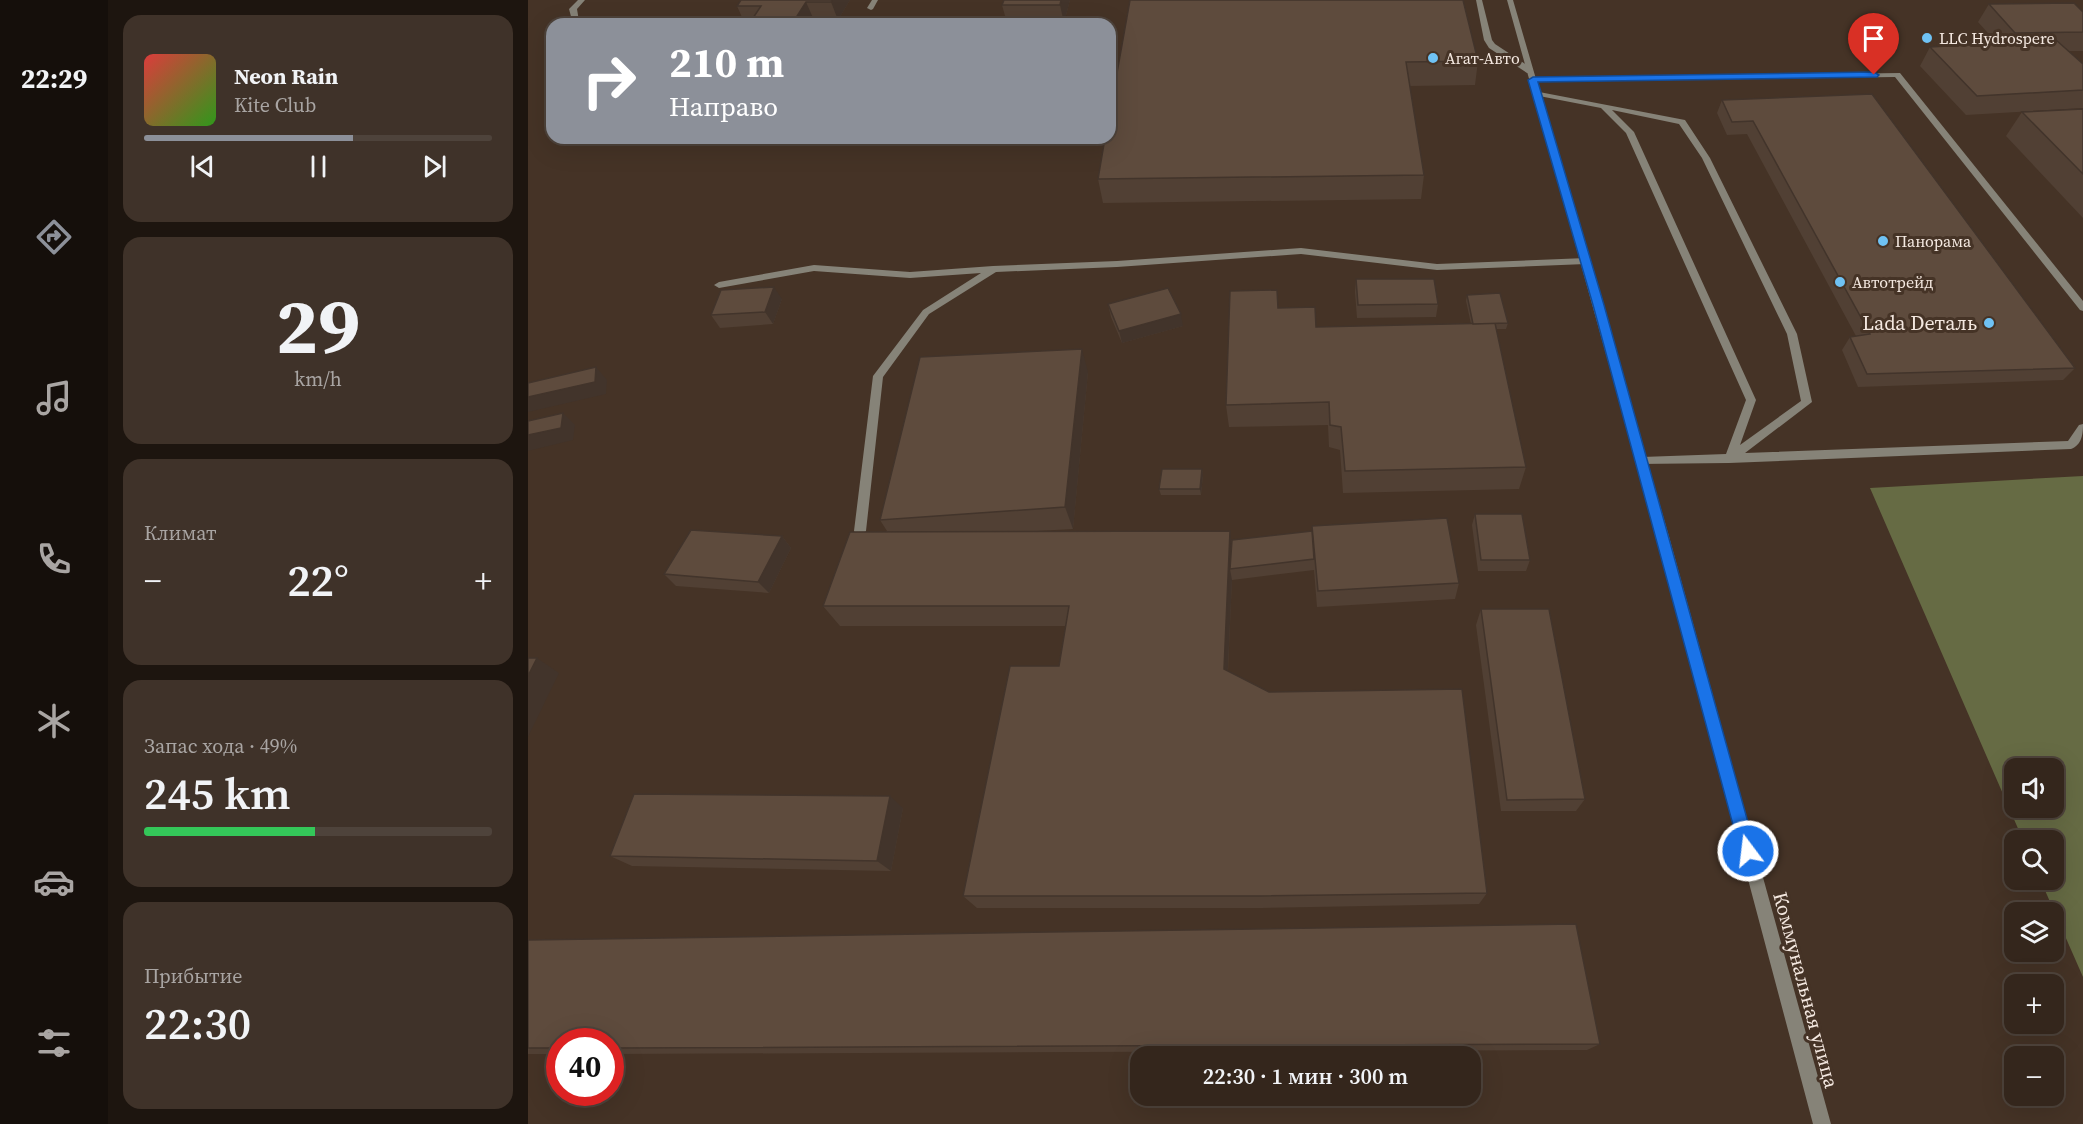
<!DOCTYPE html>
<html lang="ru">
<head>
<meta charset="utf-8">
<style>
	:root { --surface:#34261c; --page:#3f3229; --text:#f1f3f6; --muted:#a9a5a3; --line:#4e433b; --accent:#8c9099 }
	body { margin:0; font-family:"Source Serif 4",serif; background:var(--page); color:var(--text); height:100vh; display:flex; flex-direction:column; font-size:22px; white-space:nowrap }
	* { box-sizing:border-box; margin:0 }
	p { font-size:20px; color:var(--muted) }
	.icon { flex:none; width:33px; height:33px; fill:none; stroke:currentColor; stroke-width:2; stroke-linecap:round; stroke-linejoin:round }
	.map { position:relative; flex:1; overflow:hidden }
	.drawer { display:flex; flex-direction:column; gap:15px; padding:15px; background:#1d150f; width:420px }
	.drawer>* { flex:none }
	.hud { position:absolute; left:18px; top:18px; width:570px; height:126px; border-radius:18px; box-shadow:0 6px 24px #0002,0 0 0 2px var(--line); background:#8c9099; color:#fff; overflow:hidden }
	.tools { position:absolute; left:1476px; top:758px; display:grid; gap:12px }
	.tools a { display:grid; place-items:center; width:60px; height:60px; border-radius:12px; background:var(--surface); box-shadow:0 6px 24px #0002,0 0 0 2px var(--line); font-size:30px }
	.speed { position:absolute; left:18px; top:1028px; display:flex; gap:12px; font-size:30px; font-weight:700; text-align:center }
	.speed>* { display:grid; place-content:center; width:78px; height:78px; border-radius:50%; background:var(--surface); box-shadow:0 6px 24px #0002,0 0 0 2px var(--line); line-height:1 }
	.speed .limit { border:9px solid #d22; background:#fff; color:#111 }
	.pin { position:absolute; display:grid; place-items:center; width:51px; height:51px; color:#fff; margin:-62px -26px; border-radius:50% 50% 50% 0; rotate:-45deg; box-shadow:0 0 6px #0007 }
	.pin .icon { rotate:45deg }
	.me { position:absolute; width:66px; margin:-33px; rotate:345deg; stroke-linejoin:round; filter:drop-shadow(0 0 4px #0008) }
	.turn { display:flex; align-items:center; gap:21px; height:126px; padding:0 24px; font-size:27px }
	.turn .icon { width:78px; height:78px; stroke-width:2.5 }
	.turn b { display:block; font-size:42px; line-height:51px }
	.big { font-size:45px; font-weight:600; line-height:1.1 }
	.drawer .card { flex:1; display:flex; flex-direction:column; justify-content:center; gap:9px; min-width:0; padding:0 21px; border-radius:18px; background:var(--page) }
	.drawer .dial { align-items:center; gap:0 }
	.dial b { font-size:78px; line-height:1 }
	.song { display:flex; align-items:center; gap:18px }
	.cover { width:72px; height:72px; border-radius:9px; background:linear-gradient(135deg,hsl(0 70% 55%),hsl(110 70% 35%)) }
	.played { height:6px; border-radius:3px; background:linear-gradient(90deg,var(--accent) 60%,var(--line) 60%) }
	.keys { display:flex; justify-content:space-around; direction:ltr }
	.heat { display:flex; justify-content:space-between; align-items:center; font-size:33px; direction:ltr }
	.charge { height:9px; border-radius:4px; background:linear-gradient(90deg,#34c759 49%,var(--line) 0) }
	.trip { position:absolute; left:602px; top:1046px; width:351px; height:60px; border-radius:18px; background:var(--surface); box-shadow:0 6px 24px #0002,0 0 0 2px var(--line); font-weight:600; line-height:60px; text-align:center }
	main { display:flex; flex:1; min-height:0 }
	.tab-bar { display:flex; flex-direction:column; width:108px; justify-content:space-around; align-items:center; background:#150f0b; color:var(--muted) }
	.tab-bar .icon { width:42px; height:42px }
	.tab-bar .selected { color:var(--accent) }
	.tab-bar b { font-size:27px; color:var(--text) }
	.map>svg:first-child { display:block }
</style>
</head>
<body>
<main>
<nav class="tab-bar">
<b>22:29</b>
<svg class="icon selected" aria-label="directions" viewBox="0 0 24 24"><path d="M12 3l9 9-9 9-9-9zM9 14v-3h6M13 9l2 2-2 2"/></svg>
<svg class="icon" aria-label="music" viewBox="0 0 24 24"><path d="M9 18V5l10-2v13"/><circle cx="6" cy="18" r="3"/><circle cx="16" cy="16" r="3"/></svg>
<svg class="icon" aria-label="phone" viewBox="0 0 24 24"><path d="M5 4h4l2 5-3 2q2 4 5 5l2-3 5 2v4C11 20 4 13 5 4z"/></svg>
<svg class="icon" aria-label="climate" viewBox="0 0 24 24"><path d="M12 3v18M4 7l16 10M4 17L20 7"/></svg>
<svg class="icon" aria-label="car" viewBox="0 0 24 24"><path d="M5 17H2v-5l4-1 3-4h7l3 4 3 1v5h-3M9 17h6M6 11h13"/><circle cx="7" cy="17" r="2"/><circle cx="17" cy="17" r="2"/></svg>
<svg class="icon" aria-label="filters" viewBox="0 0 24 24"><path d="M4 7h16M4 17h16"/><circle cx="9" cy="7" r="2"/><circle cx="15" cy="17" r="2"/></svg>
</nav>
<section class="drawer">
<div class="card">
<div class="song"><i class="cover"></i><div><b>Neon Rain</b><p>Kite Club</p></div></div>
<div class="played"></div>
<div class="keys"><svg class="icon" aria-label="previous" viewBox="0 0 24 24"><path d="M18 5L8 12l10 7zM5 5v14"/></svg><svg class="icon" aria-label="pause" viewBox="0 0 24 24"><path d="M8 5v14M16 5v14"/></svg><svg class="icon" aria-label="next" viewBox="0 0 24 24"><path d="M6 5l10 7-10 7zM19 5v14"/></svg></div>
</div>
<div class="card dial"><b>29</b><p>km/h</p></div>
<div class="card"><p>Климат</p>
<div class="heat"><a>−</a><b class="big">22°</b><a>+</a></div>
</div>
<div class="card"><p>Запас хода · 49%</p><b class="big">245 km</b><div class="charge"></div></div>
<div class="card"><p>Прибытие</p><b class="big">22:30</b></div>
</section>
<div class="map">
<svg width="1555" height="1124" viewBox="0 0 1555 1124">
	<rect width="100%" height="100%" fill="#453326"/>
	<path fill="#666b44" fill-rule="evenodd" d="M1555,476V977L1512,879H1526V840H1495L1342,488ZM1487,768H1526V807H1486Z"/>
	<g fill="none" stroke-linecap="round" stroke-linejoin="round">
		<g fill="#868378" fill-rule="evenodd">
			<polygon points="50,0 57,0 49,9 51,21 193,21 197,23 45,24 41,9"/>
			<polygon points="344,0 350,0 345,9 343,10 339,8"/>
			<polygon points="948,0 954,0 964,40 967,44 1005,69 1005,73 999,73 961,48 956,40"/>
			<polygon points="1372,73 1555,301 1555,311 1552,310 1367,77 1005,82 1001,80 1005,78"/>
			<path d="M1006,91L1157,120L1182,158L1269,334L1284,402L1217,453L1540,441L1551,425L1555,424C1555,434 1554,445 1543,449L1201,463L1110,464L1108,461L1110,458L1114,457L1198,454L1218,400L1098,133L1073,108L1006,95ZM1084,110L1151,124L1174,158L1259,334L1273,401L1212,445L1228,400L1106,132Z"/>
			<polygon points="773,248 909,264 1058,258 1063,261 1058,264 909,270 773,254 589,267 468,272 401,314 355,377 338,531 336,534 328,534 326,531 345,376 395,310 453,273 382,278 286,271 191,288 186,285 191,282 286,265 382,272 465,266 589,261"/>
		</g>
		<polygon fill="#868378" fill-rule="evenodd" points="979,0 985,0 1140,533 1303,1124 1285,1124 1128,533"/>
	</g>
	<g fill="#514034">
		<polygon points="213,0 322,0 310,20 286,20 284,24 217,24 209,6"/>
		<polygon points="476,0 542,0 536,23 479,23 474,5"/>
		<polygon points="602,0 950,61 947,85 882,86 896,175 893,199 575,203 570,179"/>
		<polygon points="1461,4 1555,12 1555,51 1540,51 1555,64 1555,108 1438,115 1392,66 1402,47 1469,43 1450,22"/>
		<polygon points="1344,94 1547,368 1535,380 1330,387 1314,350 1322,337 1328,336 1219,134 1199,135 1189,113 1194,100"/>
		<polygon points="1555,109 1555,218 1478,136 1494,112"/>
		<polygon points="828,279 910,304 908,317 829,318 827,292"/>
		<polygon points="939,295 980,323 978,329 968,329 998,467 991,489 815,493 812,450 801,447 800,425 701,427 698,405 750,308 788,327 943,324 938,301"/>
		<polygon points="254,299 245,324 192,328 183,315"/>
		<polygon points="580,304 655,326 594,343 583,317"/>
		<polygon points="560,372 545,529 509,531 704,540 784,531 784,526 931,583 927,599 789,607 786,570 704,580 700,671 959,893 951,904 733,908 449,908 435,896 531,666 538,626 312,626 295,606 359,531 352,520"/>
		<polygon points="674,469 675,475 673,495 633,495 631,489"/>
		<polygon points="947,514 1002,560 998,571 950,571 944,525"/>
		<polygon points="254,536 263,548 241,593 148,586 136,574"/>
		<polygon points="953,609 1057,799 1048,811 973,811 948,625"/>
		<polygon points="375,808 363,871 104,866 82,856"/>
		<polygon points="0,940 1072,1044 1059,1050 82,1054 82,1041 32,1041 32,1054 0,1054"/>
	</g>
	<g fill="#42342b">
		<polygon points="304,0 322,0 310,20 303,2"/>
		<polygon points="533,0 542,0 536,23 532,5"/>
		<polygon points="278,2 286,20 284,24 264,24"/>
		<polygon points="246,287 254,299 245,324 237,312"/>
		<polygon points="653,314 655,326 594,343 591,331"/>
		<polygon points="554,349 560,372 545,529 537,507"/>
		<polygon points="68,367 79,380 78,394 0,412 0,397"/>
		<polygon points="35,413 47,425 45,440 0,451 0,435"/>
		<polygon points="674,469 675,475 673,495 672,489"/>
		<polygon points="702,531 705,552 702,569 704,580 699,687 696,669"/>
		<polygon points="254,536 263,548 241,593 230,582"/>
		<polygon points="9,658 31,673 0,737 0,676"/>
		<polygon points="362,796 375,808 363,871 349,861"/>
	</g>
	<g fill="#5e4b3d" stroke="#42342b" stroke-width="1.5">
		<polygon points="213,0 304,0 303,2 278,2 264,24 221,24 233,6 209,6"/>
		<polygon points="476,0 533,0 532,5 474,5"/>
		<polygon points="602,0 935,0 950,61 878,62 896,175 570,179 577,138 582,138 582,112"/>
		<polygon points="1546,3 1555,12 1555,32 1487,33 1461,4"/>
		<polygon points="1528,40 1555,64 1555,90 1449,96 1402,47"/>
		<polygon points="1344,94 1547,368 1339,374 1322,337 1342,334 1225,121 1204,122 1194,100"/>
		<polygon points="1555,109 1555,174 1494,112"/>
		<polygon points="828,279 906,279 910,304 830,305"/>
		<polygon points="246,287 237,312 183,315 193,290"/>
		<polygon points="640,288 653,314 591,331 580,304"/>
		<polygon points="749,290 750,308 787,307 788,327 967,323 998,467 817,471 813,427 802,425 801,402 698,405 702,291"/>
		<polygon points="972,293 980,323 945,324 939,295"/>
		<polygon points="554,349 537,507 352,520 392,357"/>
		<polygon points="68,367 67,382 0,397 0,383"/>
		<polygon points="35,413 33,428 0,435 0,421"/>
		<polygon points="634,469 674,469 672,489 631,489"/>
		<polygon points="947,514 994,514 1002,560 953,560"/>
		<polygon points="919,518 931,583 790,591 784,526"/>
		<polygon points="163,530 254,536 230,582 136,574"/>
		<polygon points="702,531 696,669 741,692 934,689 959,893 732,896 435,896 482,666 531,666 541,606 295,606 322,532"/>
		<polygon points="784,531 786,559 702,569 704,540"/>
		<polygon points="953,609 1021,609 1057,799 979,800"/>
		<polygon points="0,658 9,658 0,676"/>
		<polygon points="106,794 362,796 349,861 82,856"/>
		<polygon points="1048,924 1072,1044 82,1048 82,1041 32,1041 32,1048 0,1048 0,940"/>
	</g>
	<polygon fill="#1a73e8" stroke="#114b97" stroke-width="1.5" points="1346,72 1351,75 1349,77 1010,82 1076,305 1228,851 1226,857 1220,860 1214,857 1212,851 1065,305 1000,80 1005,77"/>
	<g fill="#6fc2f4" stroke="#453326" stroke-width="2">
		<circle cx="1399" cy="38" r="6"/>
		<circle cx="905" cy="58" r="6"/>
		<circle cx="1355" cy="241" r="6"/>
		<circle cx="1312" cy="282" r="6"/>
		<circle cx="1461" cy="323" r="6"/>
	</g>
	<g text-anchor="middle" stroke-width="6" stroke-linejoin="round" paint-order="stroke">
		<g font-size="16" fill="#f4e8e0" stroke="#453326" text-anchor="start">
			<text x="1411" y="44">LLC Hydrospere</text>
			<text x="917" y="64">Агат-Авто</text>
			<text x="1367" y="247">Панорама</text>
			<text x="1324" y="288">Автотрейд</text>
		</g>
		<g font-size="20" fill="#f4e8e0" stroke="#453326" text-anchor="end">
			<text x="1449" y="330">Lada Dеталь</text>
		</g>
		<g font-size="20" fill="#f4e8e0" stroke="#453326">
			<text transform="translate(1278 990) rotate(75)" y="7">Коммунальная улица</text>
		</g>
	</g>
</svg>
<div class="tools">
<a><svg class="icon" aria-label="sound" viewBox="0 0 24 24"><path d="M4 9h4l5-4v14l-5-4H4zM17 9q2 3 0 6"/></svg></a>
<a><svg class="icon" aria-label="search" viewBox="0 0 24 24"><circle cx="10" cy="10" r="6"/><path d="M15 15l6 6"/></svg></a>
<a><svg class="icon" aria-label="layers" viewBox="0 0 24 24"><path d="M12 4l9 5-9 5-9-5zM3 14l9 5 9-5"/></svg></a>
<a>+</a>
<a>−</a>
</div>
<div class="speed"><div class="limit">40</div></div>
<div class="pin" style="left:1346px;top:75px;background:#d93025"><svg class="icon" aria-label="arrive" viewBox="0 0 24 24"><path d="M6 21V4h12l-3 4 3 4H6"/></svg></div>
<svg class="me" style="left:1220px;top:851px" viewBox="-20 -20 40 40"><circle r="17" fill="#1a73e8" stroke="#fff" stroke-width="3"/><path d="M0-11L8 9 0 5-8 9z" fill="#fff"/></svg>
<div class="trip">22:30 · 1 мин · 300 m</div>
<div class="hud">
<div class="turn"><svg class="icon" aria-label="right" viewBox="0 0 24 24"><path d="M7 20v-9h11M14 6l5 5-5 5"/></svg><div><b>210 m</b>Направо</div></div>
</div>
</div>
</main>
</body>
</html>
